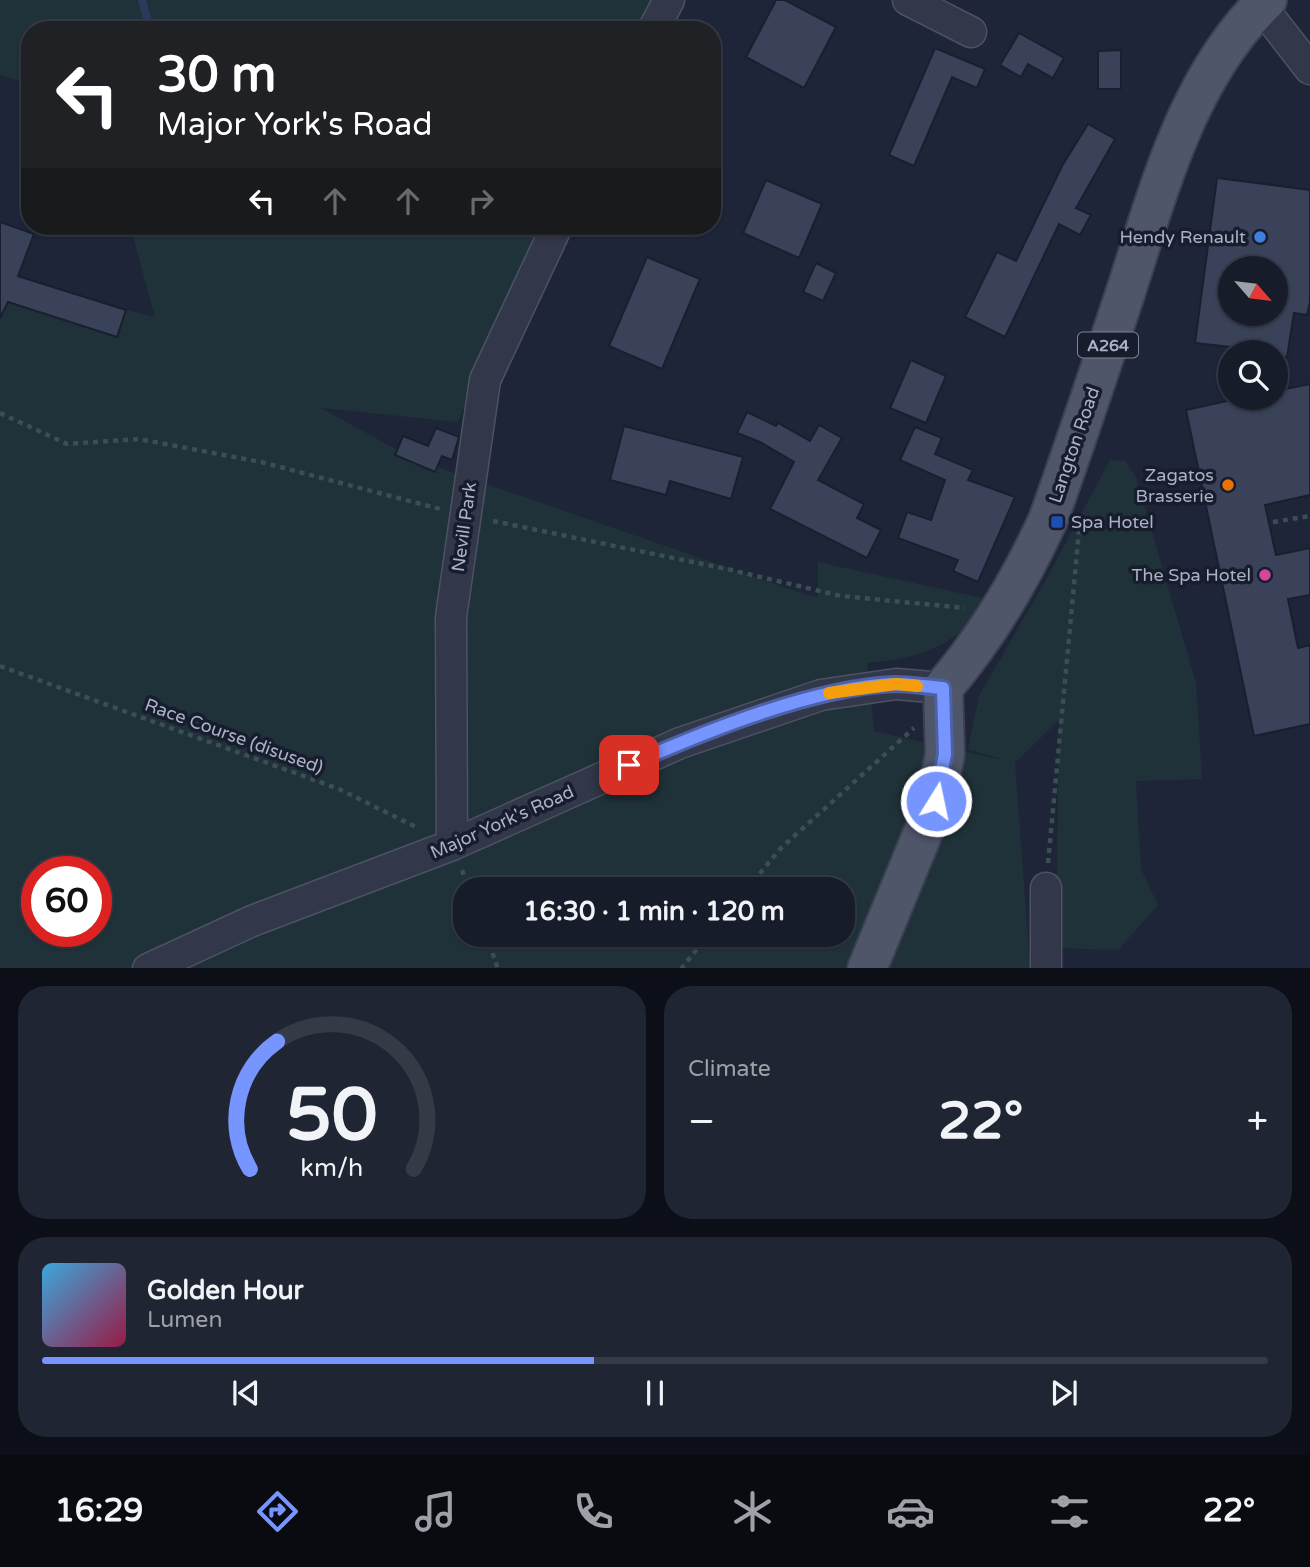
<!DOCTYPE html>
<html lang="en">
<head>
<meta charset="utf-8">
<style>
	:root { --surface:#161c2a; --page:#1f2532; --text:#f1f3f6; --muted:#9ea1a8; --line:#353a47; --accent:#7795ff }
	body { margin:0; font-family:"Varela Round",sans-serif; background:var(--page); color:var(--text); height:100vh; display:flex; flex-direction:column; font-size:26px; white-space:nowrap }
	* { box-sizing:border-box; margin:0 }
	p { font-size:23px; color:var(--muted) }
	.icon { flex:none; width:38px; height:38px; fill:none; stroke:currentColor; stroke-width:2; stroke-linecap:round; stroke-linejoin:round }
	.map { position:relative; height:968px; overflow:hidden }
	.side { display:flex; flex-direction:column; gap:18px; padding:18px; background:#0c0f17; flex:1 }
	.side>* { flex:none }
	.guide { position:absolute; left:21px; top:21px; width:700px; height:214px; border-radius:28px; box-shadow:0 2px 5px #0004,0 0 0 2px var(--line); background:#202124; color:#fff; overflow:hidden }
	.needle { width:46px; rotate:118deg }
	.fabs { position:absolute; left:1218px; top:256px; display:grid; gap:14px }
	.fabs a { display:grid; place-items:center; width:70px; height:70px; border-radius:50%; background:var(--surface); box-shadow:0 2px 5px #0004,0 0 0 2px var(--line); font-size:35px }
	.speed { position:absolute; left:21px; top:856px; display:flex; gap:14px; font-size:35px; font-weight:700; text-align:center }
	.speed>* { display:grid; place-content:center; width:91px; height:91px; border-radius:50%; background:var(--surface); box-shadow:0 2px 5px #0004,0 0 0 2px var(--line); line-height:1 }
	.speed .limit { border:10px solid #d22; background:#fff; color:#111 }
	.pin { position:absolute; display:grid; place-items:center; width:60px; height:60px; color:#fff; margin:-30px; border-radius:14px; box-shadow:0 4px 10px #0006 }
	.me { position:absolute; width:77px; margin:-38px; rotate:10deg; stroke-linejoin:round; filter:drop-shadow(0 0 5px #0008) }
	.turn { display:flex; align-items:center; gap:24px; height:147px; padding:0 21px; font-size:32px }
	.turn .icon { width:91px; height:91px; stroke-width:2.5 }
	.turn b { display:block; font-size:49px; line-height:60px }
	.lanes { display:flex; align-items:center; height:66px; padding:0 21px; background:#0003; justify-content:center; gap:35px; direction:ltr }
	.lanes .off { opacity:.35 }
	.big { font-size:52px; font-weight:700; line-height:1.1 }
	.side .widget { flex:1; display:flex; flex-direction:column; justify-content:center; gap:10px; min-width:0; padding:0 24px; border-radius:28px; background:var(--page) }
	.side .dial { align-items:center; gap:0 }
	.dial svg { height:182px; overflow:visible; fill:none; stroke:var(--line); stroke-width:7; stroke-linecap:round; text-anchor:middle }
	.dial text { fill:var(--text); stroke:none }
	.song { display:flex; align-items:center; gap:21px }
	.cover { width:84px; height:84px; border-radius:10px; background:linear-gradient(135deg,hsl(200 70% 55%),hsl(340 70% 35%)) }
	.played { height:7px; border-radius:4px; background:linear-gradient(90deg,var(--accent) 45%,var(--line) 45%) }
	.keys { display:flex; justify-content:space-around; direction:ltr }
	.heat { display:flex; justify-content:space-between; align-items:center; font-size:38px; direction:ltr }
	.side .tiles { flex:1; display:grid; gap:18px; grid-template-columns:1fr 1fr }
	.widget:last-child { grid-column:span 2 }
	.trip { position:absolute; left:453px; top:877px; width:402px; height:70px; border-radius:28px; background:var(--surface); box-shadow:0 2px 5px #0004,0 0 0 2px var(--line); font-weight:700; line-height:70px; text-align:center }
	.tabs { display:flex; height:112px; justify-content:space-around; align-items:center; background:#090b11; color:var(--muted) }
	.tabs .icon { width:49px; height:49px }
	.tabs .current { color:var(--accent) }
	.tabs b { font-size:32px; color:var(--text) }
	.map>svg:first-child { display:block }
</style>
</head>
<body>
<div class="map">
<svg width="1310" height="969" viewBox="0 0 1310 969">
	<rect width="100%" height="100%" fill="#1e2538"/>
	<g fill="#203239" fill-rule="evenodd">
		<polygon points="0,0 651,0 636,30 30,30 30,84 0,75"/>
		<path d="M130,226H540L458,422L321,408L414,459L810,596L818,597V562L996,601C949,645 933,656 867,663L874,731L1007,761L968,749L979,696L1048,576L1110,460L1125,461L1136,477L1196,683L1202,779L1136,781L1141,869L1158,905L1118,950L1056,948L1059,720L1015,763L1030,968H0V278L155,317ZM37,872H96V931H37ZM466,889H844V934H466Z"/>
	</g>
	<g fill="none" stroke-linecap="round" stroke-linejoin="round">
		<polyline stroke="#2c395d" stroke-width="8" points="142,0 150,30"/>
	</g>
	<g fill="#3a4259" stroke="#191f2f" stroke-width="2" fill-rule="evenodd">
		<polygon points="776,0 785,0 836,27 804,88 746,57"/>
		<polygon points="1019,33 1064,58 1053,78 1028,64 1021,77 1000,65"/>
		<polygon points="935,48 985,69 977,88 952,77 914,166 889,155"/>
		<polygon points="1121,50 1121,89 1098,89 1098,51"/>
		<polygon points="1088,124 1115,139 1076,208 1091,215 1080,235 1059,224 1005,337 965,317 997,252 1016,261 1062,166"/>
		<path d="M1217,178L1310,190V302L1307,315L1294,313L1287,357L1276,356V352L1195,343ZM1230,268H1276V313H1230Z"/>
		<polygon points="766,180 822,204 799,258 743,233"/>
		<polygon points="0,222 34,234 18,276 126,310 117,337 8,302 0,318"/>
		<polygon points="647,257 700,279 662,369 609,346"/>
		<polygon points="816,263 836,273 823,301 803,292"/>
		<polygon points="911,360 946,376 926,423 890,408"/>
		<polygon points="1310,384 1310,495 1265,505 1276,555 1310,548 1310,595 1288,599 1298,648 1310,645 1310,724 1254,736 1186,410 1245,397 1276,397 1276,391"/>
		<polygon points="747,412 776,426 778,423 810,441 819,425 842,438 818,480 864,504 857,518 881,530 867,558 770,509 794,462 760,442 737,433"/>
		<polygon points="624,426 743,457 731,499 670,481 666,495 610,480"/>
		<polygon points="915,427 942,438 935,454 973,470 968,480 1015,497 978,582 953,571 958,560 898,538 907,512 931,520 945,480 900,460"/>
		<polygon points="436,428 459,437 452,460 442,456 435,472 395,455 403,436 428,446"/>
	</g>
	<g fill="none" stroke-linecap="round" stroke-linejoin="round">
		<g stroke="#4c5264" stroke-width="33">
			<g id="minor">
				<polyline points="908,0 971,32"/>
				<polyline points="1261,6 1310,69"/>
				<polyline points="653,30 669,0"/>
				<polyline points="452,845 451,617 485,380 557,226"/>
				<polyline points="1046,888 1046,969"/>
				<polyline points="148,969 252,921 452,845 680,743 821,695 896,684 943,688"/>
			</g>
		</g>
		<g stroke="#3b4152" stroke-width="42">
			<path id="major" d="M867,969L936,801L945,754L943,688C987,637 1020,581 1048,520C1075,445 1100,369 1125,294C1158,193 1187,76 1267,0"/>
		</g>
		<g stroke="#3a4e54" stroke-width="4.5" stroke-dasharray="5 5" stroke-linecap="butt">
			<polyline points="0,413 67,444 139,439 261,462 440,509"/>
			<polyline points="493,521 727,569 841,596 965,608"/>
			<polyline points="1273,522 1310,516"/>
			<polyline points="0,666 339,789 418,828"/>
			<polyline points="1048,863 1079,531"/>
			<polyline points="462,870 469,889"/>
			<polyline points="747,889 781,848 914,728"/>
			<polyline points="486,934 498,969"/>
			<polyline points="681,969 709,934"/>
		</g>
		<use href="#minor" stroke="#323749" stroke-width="30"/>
		<use href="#major" stroke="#4f5669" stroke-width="38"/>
	</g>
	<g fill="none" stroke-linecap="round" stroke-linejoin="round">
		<g stroke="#4d61a6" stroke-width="18">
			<path id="route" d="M629,765C704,732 814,687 895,684C911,684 928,687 943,688L945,754L936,801"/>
		</g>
		<use href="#route" stroke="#7795ff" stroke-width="12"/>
		<polyline stroke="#f59e0b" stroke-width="12" points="829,693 896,684 917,686"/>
	</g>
	<circle fill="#3f7fe0" stroke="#171d2d" stroke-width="2.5" cx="1260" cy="237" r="7"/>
	<circle fill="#e8710a" stroke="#171d2d" stroke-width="2.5" cx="1228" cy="485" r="7"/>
	<rect fill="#1a4fb4" stroke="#171d2d" stroke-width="2.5" x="1050" y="515" width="14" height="14" rx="3.5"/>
	<circle fill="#d1479c" stroke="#171d2d" stroke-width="2.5" cx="1265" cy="575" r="7"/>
	<g text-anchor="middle" stroke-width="7" stroke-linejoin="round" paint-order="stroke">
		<rect fill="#171d2d" stroke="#7f8598" stroke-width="2" x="1078" y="332.5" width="60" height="25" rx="5"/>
		<g font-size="16" font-weight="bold" fill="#abb1c6">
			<text x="1108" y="351">A264</text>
		</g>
		<g font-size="18" fill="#abb1c6" stroke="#171d2d" text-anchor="end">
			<text x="1246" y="243">Hendy Renault</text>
			<text x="1214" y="481">Zagatos<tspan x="1214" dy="21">Brasserie</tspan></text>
			<text x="1071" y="528" text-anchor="start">Spa Hotel</text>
			<text x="1251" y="581">The Spa Hotel</text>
		</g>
		<g font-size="18" fill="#abb1c6" stroke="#171d2d">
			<text transform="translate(1074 445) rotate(-71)" y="6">Langton Road</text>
			<text transform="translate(464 527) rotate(-82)" y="6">Nevill Park</text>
			<text transform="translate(234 736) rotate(20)" y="6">Race Course (disused)</text>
			<text transform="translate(502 822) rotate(-24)" y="6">Major York's Road</text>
		</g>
	</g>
</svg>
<div class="fabs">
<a><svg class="needle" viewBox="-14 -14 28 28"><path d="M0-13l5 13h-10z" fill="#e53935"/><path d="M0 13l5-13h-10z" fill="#9ea1a8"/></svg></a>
<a><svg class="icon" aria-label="search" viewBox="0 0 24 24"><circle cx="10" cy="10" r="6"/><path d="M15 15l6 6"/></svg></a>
</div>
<div class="speed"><div class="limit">60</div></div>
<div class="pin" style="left:629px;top:765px;background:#d93025"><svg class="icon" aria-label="arrive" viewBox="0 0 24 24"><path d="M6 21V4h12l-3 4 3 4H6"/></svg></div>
<svg class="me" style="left:936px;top:801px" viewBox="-20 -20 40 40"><circle r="17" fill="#7795ff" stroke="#fff" stroke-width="3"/><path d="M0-11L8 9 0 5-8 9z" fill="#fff"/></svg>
<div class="trip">16:30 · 1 min · 120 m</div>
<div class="guide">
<div class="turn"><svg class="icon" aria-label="left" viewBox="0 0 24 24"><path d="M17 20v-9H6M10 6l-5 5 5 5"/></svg><div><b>30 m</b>Major York's Road</div></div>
<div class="lanes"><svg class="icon" aria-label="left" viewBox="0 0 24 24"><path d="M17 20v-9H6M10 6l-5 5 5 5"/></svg><svg class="icon off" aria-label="ahead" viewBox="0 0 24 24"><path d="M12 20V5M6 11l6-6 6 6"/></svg><svg class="icon off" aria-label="ahead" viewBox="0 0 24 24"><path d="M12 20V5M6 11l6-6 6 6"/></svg><svg class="icon off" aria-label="right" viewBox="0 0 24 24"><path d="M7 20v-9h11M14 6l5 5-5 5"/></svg></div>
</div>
</div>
<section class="side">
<div class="tiles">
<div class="widget dial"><svg viewBox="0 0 100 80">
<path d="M14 69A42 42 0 1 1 86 69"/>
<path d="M14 69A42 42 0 0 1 26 13" stroke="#7795ff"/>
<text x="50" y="56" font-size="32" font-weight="700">50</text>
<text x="50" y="72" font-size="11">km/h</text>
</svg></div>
<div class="widget"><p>Climate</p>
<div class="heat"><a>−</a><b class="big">22°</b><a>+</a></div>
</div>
<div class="widget">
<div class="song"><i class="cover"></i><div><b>Golden Hour</b><p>Lumen</p></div></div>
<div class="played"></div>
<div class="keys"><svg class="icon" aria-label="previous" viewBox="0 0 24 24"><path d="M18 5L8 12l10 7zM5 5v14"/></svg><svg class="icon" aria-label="pause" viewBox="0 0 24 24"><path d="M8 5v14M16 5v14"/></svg><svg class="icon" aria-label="next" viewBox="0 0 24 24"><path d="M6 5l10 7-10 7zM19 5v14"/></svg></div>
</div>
</div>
</section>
<nav class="tabs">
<b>16:29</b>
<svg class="icon current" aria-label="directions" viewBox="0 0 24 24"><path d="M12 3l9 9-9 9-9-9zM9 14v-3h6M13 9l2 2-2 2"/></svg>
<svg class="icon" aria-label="music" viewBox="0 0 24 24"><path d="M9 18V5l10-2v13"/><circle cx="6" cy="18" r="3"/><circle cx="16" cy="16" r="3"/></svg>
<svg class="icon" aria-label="phone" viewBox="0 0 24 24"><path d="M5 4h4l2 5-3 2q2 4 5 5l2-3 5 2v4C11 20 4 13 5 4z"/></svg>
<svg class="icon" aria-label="climate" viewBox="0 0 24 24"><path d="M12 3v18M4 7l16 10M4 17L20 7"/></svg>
<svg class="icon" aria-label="car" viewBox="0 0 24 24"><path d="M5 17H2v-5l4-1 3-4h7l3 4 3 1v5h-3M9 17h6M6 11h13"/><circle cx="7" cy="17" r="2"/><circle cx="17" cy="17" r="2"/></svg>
<svg class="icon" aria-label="filters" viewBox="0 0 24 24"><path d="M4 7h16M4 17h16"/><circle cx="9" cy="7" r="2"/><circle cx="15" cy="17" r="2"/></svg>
<b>22°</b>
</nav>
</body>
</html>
